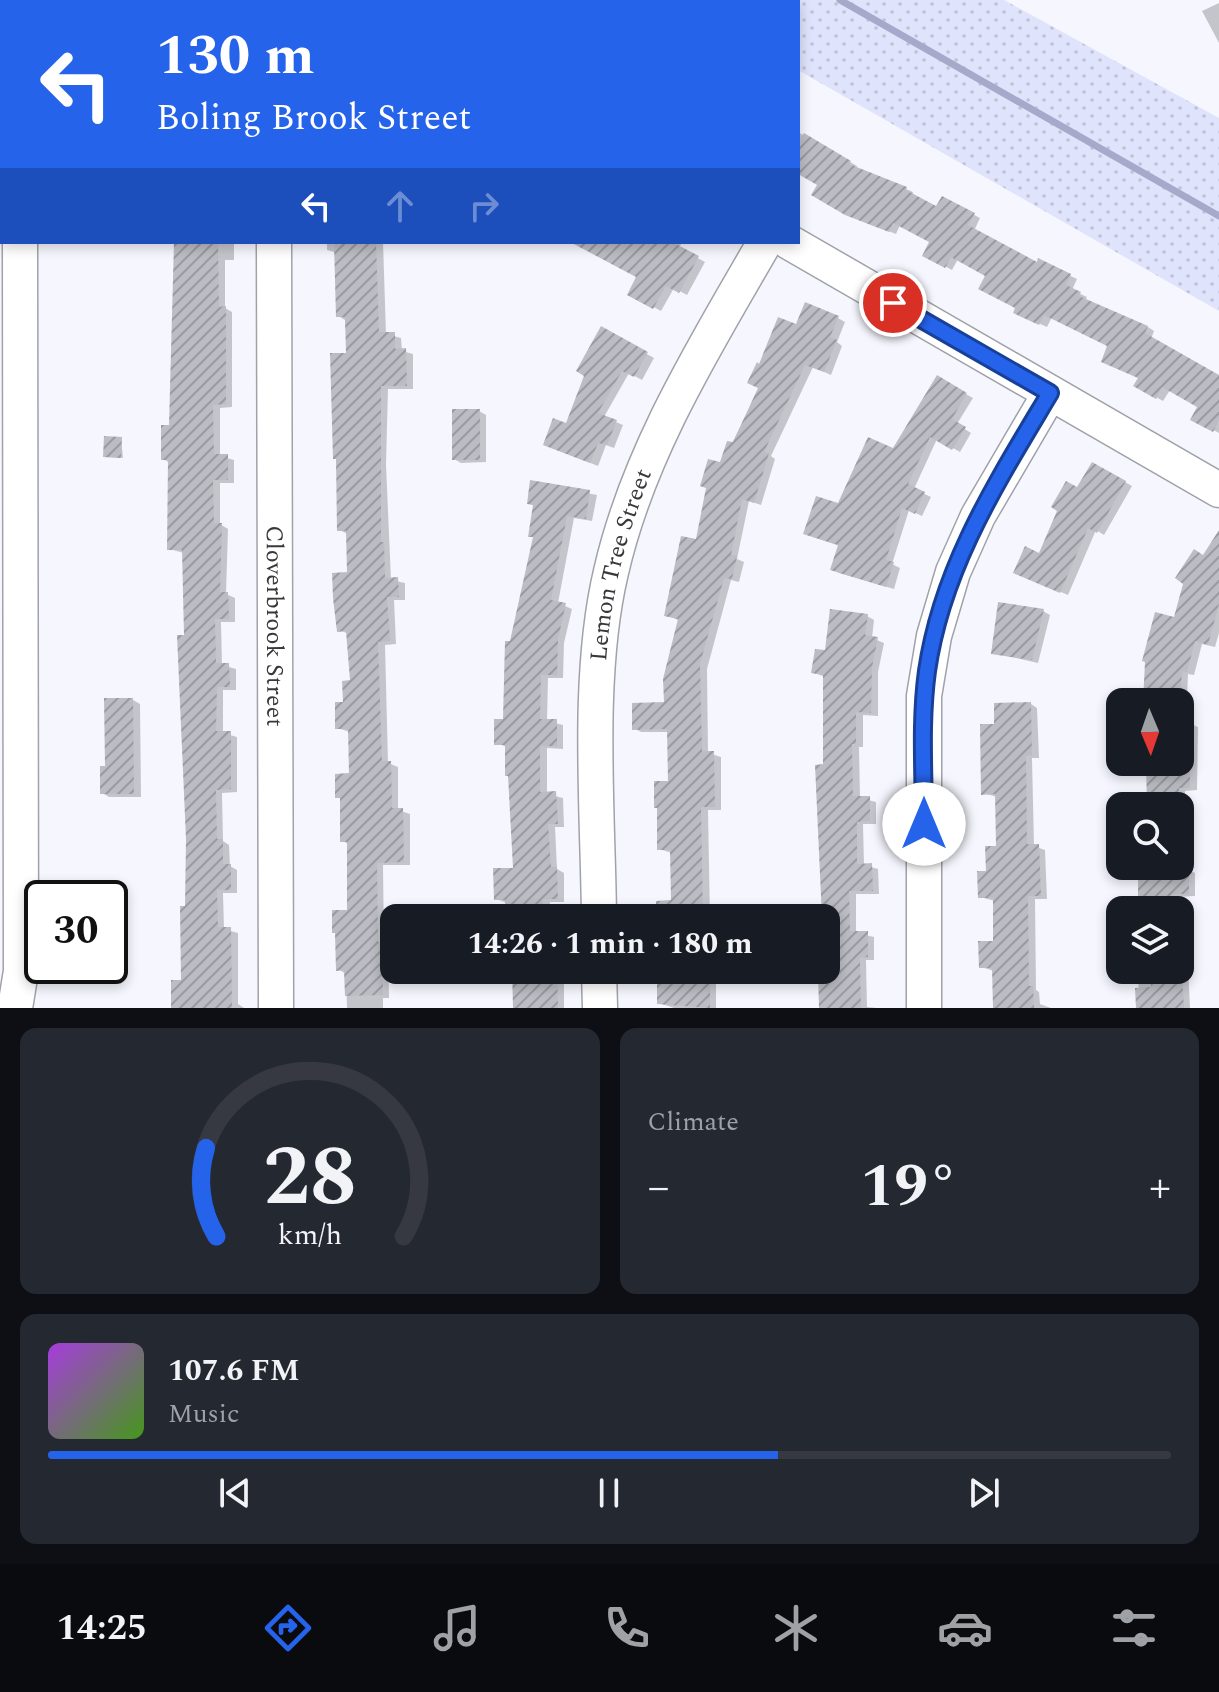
<!DOCTYPE html>
<html lang="en">
<head>
<meta charset="utf-8">
<style>
	:root { --surface:#171b24; --page:#242831; --text:#f1f3f6; --muted:#9ea1a6; --line:#363941; --accent:#2563eb }
	body { margin:0; font-family:Spectral,serif; background:var(--page); color:var(--text); height:100vh; display:flex; flex-direction:column; font-size:30px; white-space:nowrap }
	* { box-sizing:border-box; margin:0 }
	p { font-size:26px; color:var(--muted) }
	.icon { flex:none; width:44px; height:44px; fill:none; stroke:currentColor; stroke-width:2; stroke-linecap:round; stroke-linejoin:round }
	.map { position:relative; height:1008px; overflow:hidden }
	.details { display:flex; flex-direction:column; gap:20px; padding:20px; background:#0d0f14; flex:1 }
	.details>* { flex:none }
	.guide { position:absolute; left:0px; top:0px; width:800px; height:244px; box-shadow:0 4px 12px #0003; background:#2563eb; color:#fff; overflow:hidden }
	.needle { width:52px; rotate:178deg }
	.fabs { position:absolute; left:1106px; top:688px; display:grid; gap:16px }
	.fabs a { display:grid; place-items:center; width:88px; height:88px; border-radius:16px; background:var(--surface); box-shadow:0 4px 12px #0003; font-size:40px }
	.speed { position:absolute; left:24px; top:880px; display:flex; gap:16px; font-size:40px; font-weight:700; text-align:center }
	.speed>* { display:grid; place-content:center; width:104px; height:104px; border-radius:50%; background:var(--surface); box-shadow:0 4px 12px #0003; line-height:1 }
	.speed .limit { border:4px solid #111; border-radius:12px; background:#fff; color:#111 }
	.pin { position:absolute; display:grid; place-items:center; width:68px; height:68px; color:#fff; margin:-34px; border:4px solid #fff; border-radius:50%; box-shadow:0 2px 8px #0007 }
	.me { position:absolute; width:88px; margin:-44px; rotate:0deg; stroke-linejoin:round; filter:drop-shadow(0 0 6px #0008) }
	.turn { display:flex; align-items:center; gap:28px; height:168px; padding:0 24px; font-size:36px }
	.turn .icon { width:104px; height:104px; stroke-width:2.5 }
	.turn b { display:block; font-size:56px; line-height:68px }
	.lanes { display:flex; align-items:center; height:76px; padding:0 24px; background:#0003; justify-content:center; gap:40px; direction:ltr }
	.lanes .off { opacity:.35 }
	.big { font-size:60px; font-weight:700; line-height:1.1 }
	.details .card { flex:1; display:flex; flex-direction:column; justify-content:center; gap:12px; min-width:0; padding:0 28px; border-radius:16px; background:var(--page) }
	.details .dial { align-items:center; gap:0 }
	.dial svg { height:208px; overflow:visible; fill:none; stroke:var(--line); stroke-width:7; stroke-linecap:round; text-anchor:middle }
	.dial text { fill:var(--text); stroke:none }
	.song { display:flex; align-items:center; gap:24px }
	.cover { width:96px; height:96px; border-radius:12px; background:linear-gradient(135deg,hsl(280 70% 55%),hsl(100 70% 35%)) }
	.played { height:8px; border-radius:4px; background:linear-gradient(90deg,var(--accent) 65%,var(--line) 65%) }
	.keys { display:flex; justify-content:space-around; direction:ltr }
	.heat { display:flex; justify-content:space-between; align-items:center; font-size:44px; direction:ltr }
	.details .tiles { flex:1; display:grid; gap:20px; grid-template-columns:1fr 1fr }
	.card:last-child { grid-column:span 2 }
	.trip { position:absolute; left:380px; top:904px; width:460px; height:80px; border-radius:16px; background:var(--surface); box-shadow:0 4px 12px #0003; font-weight:700; line-height:80px; text-align:center }
	.menu { display:flex; height:128px; justify-content:space-around; align-items:center; background:#090b0e; color:var(--muted) }
	.menu .icon { width:56px; height:56px }
	.menu .selected { color:var(--accent) }
	.menu b { font-size:36px; color:var(--text) }
	.map>svg:first-child { display:block }
</style>
</head>
<body>
<div class="map">
<svg width="1219" height="1008" viewBox="0 0 1219 1008">
	<defs>
		<pattern id="grass-dots" width="8" height="8" patternUnits="userSpaceOnUse" patternTransform="scale(2)"><rect width="8" height="8" fill="#dfe3fb"/><path d="M2 2h.1M6 6h.1" fill="none" stroke="#c0c4d8" stroke-width="1.8" stroke-linecap="round"/></pattern>
		<pattern id="building-hatch" width="6" height="6" patternUnits="userSpaceOnUse" patternTransform="scale(2)"><rect width="6" height="6" fill="#bcbdc4"/><path d="M-1 1l2-2M0 6l6-6M5 7l2-2" fill="none" stroke="#9a9ba0"/></pattern>
	</defs>
	<rect width="100%" height="100%" fill="#f6f7fe"/>
	<polygon fill="url(#grass-dots)" points="676,0 1004,0 1219,118 1219,311 798,70 798,2"/>
	<g fill="#0003">
		<polygon points="491,0 575,0 579,2 494,2"/>
		<polygon points="1219,3 1219,43 1202,11"/>
		<polygon points="798,132 857,166 856,169 906,189 913,192 912,196 937,209 943,198 980,218 974,231 1037,264 1039,261 1077,279 1072,290 1087,297 1085,301 1148,327 1154,331 1151,339 1219,376 1219,433 1193,419 1200,406 1170,390 1163,401 1136,386 1140,378 1110,346 1052,317 1047,327 1022,316 988,275 958,259 952,270 924,255 932,242 900,225 896,234 855,218 819,184 798,172"/>
		<polygon points="176,242 234,242 234,260 225,260 225,308 232,312 232,407 220,408 220,456 234,460 234,483 220,483 220,524 228,529 226,594 235,598 235,622 221,622 222,665 236,669 236,690 223,690 223,733 237,737 237,792 222,793 223,841 229,845 230,866 237,870 237,893 223,893 224,929 238,933 238,1004 244,1008 173,1008 183,982 187,908 184,553 169,549 170,463 163,459 171,427"/>
		<polygon points="327,242 383,242 386,334 401,338 402,351 413,354 413,389 388,389 386,464 391,580 405,583 405,600 394,600 396,644 385,645 388,763 398,767 398,810 410,814 410,865 383,865 384,945 388,948 389,998 383,998 383,1008 347,1008 346,974 338,969 349,912 349,844 342,841 342,799 337,797 351,775 350,732 337,728 352,682 349,634 339,630 349,574 348,534 339,530 348,355 345,320 338,316 337,253 327,250"/>
		<polygon points="575,242 682,242 679,248 705,262 687,295 674,288 661,311 629,294 639,277"/>
		<polygon points="838,318 845,322 837,342 842,346 831,375 813,367 771,456 775,459 761,505 749,501 737,559 744,562 739,582 731,580 707,669 708,753 721,757 721,810 708,810 710,918 659,918 673,902 672,853 659,849 670,783 669,732 641,732 634,728 666,704 680,621 667,615 697,542 721,465 760,388 760,366 797,326"/>
		<polygon points="602,329 654,358 642,380 629,373 604,417 623,425 614,448 606,445 598,466 552,448 567,426"/>
		<polygon points="937,378 973,398 957,424 971,433 960,452 937,439 914,489 931,497 922,516 909,510 892,564 900,568 894,589 839,573 832,569 840,546 813,537 894,451"/>
		<polygon points="479,411 486,415 486,462 461,463 454,459"/>
		<polygon points="121,439 123,458 108,457"/>
		<polygon points="1093,464 1132,486 1104,535 1096,530 1068,595 1022,576 1040,555 1060,510 1078,490"/>
		<polygon points="532,482 597,495 592,521 574,518 558,603 572,609 564,643 563,678 548,678 547,721 563,725 563,749 547,748 547,794 563,798 564,827 555,827 557,869 564,873 564,902 550,902 549,918 507,918 507,903 496,899 515,870 507,747 496,743 505,721 512,644 535,538 530,536 534,506 529,503"/>
		<polygon points="1219,546 1219,633 1215,647 1202,644 1194,675 1188,674 1186,722 1198,727 1197,790 1185,791 1185,823 1180,823 1180,806 1149,806 1148,762 1180,762 1180,702 1145,702 1175,619 1204,557"/>
		<polygon points="1043,611 1050,615 1038,663 993,653"/>
		<polygon points="867,616 874,620 872,638 884,643 878,672 878,716 863,715 863,747 859,747 860,798 876,802 876,824 863,824 864,865 878,869 879,894 856,894 856,933 874,937 874,960 866,960 867,1007 877,1008 821,1008 820,970 826,970 826,918 814,918 814,906 824,906 825,677 813,672 827,652"/>
		<polygon points="133,700 140,704 141,797 109,797 102,793 107,768"/>
		<polygon points="1031,704 1037,708 1039,758 1032,758 1034,846 1045,850 1047,899 1035,899 1036,990 1039,992 1040,1004 1051,1008 995,1008 994,971 981,967 995,943 995,901 980,897 998,848 997,797 983,793 996,726"/>
		<polygon points="1140,866 1188,869 1195,873 1195,896 1178,897 1178,910 1140,910"/>
		<polygon points="1180,932 1192,936 1192,965 1188,965 1190,1008 1139,1008 1138,970 1180,970"/>
		<polygon points="514,970 549,970 564,977 564,1008 514,1008"/>
		<polygon points="669,970 711,970 716,978 716,1008 674,1008 659,1003"/>
	</g>
	<g fill="none" stroke-linecap="round" stroke-linejoin="round">
		<polyline stroke="#a5aacb" stroke-width="7" points="840,0 1219,216"/>
	</g>
	<g fill="url(#building-hatch)">
		<polygon points="804,133 851,161 849,164 907,187 906,190 936,206 942,196 975,213 968,225 1037,262 1038,258 1071,274 1066,285 1081,292 1079,296 1148,326 1145,333 1219,375 1219,420 1213,432 1190,420 1197,407 1162,387 1156,399 1133,386 1138,378 1101,362 1107,346 1044,315 1039,325 1013,313 1015,308 978,289 985,276 951,257 945,268 922,256 929,242 893,223 889,232 845,215 811,195 817,185 798,174 798,144"/>
		<polygon points="174,242 218,242 219,307 226,306 226,404 213,405 214,454 228,454 228,480 213,480 214,523 222,523 220,592 228,592 229,619 215,619 216,663 229,663 230,687 217,687 216,731 231,731 231,789 216,790 217,839 223,839 223,864 231,864 231,890 217,890 218,927 231,927 232,1008 171,1008 171,980 181,980 180,906 185,906 186,839 177,635 184,635 182,550 167,550 168,460 161,460 161,425 169,425"/>
		<polygon points="334,242 376,242 379,332 395,332 395,349 406,348 407,386 381,386 381,542 384,542 385,578 398,577 399,597 387,597 390,641 378,642 382,761 391,761 392,808 403,808 404,862 377,863 378,942 382,942 383,995 345,996 344,970 336,971 335,933 332,933 332,910 347,910 347,842 340,842 340,798 335,798 335,774 349,773 348,729 335,729 335,702 343,702 342,681 350,680 346,631 337,632 333,598 332,573 347,572 346,531 337,531 336,459 333,459 330,353 346,353 345,317 336,317"/>
		<polygon points="570,242 672,242 699,256 679,293 666,286 653,309 627,295 636,277"/>
		<polygon points="805,302 839,316 830,337 837,340 824,372 805,365 764,452 769,453 754,503 742,499 731,555 737,556 732,579 724,578 700,664 702,751 714,751 715,807 701,807 703,918 657,918 656,901 671,900 670,850 657,850 657,808 654,808 654,781 668,781 667,729 632,730 632,703 664,702 663,679 678,619 664,616 681,536 696,539 706,488 700,486 708,459 720,462 727,441 733,442 758,388 747,383 757,362 759,364 778,317 796,324"/>
		<polygon points="601,326 648,352 634,377 622,371 598,413 617,420 607,445 598,443 590,463 543,445 553,418 566,423 584,376 576,371"/>
		<polygon points="937,375 967,393 952,419 966,427 952,450 930,437 908,484 925,492 915,514 902,508 886,560 894,562 886,587 830,570 838,545 803,534 816,496 838,503 868,437 893,448"/>
		<rect x="452" y="409" width="28" height="51"/>
		<polygon points="104,436 122,437 121,458 103,457"/>
		<polygon points="1092,462 1126,481 1097,533 1088,528 1060,593 1013,573 1025,546 1039,553 1057,511 1051,507 1066,481 1077,487"/>
		<polygon points="530,480 590,490 586,519 567,516 551,600 566,603 558,639 557,675 541,675 540,719 557,719 557,746 540,746 540,792 556,791 558,824 548,824 551,867 557,867 558,899 543,899 543,918 505,918 505,900 494,900 493,868 513,868 508,776 505,776 505,745 494,745 494,719 503,719 505,641 510,641 533,537 528,537 533,505 527,504"/>
		<polygon points="1219,530 1219,604 1208,645 1195,641 1187,672 1182,671 1180,702 1143,702 1145,662 1142,661 1155,612 1174,617 1183,584 1175,578 1194,549 1203,555"/>
		<polygon points="998,602 1044,609 1032,660 991,654"/>
		<polygon points="830,609 868,614 865,635 878,637 872,667 871,713 856,712 856,744 852,744 853,796 870,796 870,821 857,822 857,864 872,863 873,891 849,891 850,931 868,931 868,957 860,958 861,1008 819,1008 818,975 826,975 826,918 822,918 815,765 823,764 823,675 811,673 815,649 825,650"/>
		<polygon points="104,698 133,698 134,794 100,794 100,766 105,766"/>
		<polygon points="1031,702 1032,755 1026,756 1027,844 1039,844 1041,896 1028,896 1029,986 1033,986 1034,1008 993,1008 992,968 979,968 978,941 993,941 993,898 978,898 977,871 986,871 985,846 996,846 995,794 981,795 980,724 994,724 994,703"/>
		<polygon points="1190,762 1190,788 1179,788 1179,806 1147,806 1146,763"/>
		<polygon points="1138,866 1189,867 1189,894 1172,894 1172,910 1138,910"/>
		<polygon points="512,970 557,971 558,1008 513,1008"/>
		<polygon points="657,972 710,972 710,1008 657,1004"/>
		<polygon points="1182,976 1184,1008 1136,1008 1135,988 1151,987 1150,977"/>
	</g>
	<g fill="none" stroke-linecap="round" stroke-linejoin="round">
		<g stroke="#a1a2a9" stroke-width="37">
			<g id="minor">
				<polyline points="0,2 185,2"/>
				<path id="s1" d="M274,242L276,1008"/>
				<polyline points="789,242 1219,490"/>
				<path id="s2" d="M599,918C598,810 586,677 611,572C638,453 705,346 765,242"/>
				<polyline points="599,970 600,1008"/>
				<polyline points="15,1008 21,971 20,242"/>
				<polyline points="924,1008 924,696 934,636 953,572 978,516 1050,393"/>
			</g>
		</g>
		<use href="#minor" stroke="#fff" stroke-width="34"/>
	</g>
	<g fill="none" stroke-linecap="round" stroke-linejoin="round">
		<g stroke="#184099" stroke-width="20">
			<path id="route" d="M893,303L1050,393C997,482 942,567 927,671C920,722 924,774 924,824"/>
		</g>
		<use href="#route" stroke="#2563eb" stroke-width="14"/>
	</g>
	<g text-anchor="middle" stroke-width="8" stroke-linejoin="round" paint-order="stroke">
		<g font-size="24" fill="#37383a" stroke="#f6f7fe">
			<text dy="8" stroke="none"><textPath href="#s2" startOffset="356">Lemon Tree Street</textPath></text>
			<text dy="8" stroke="none"><textPath href="#s1" startOffset="384">Cloverbrook Street</textPath></text>
		</g>
	</g>
</svg>
<div class="fabs">
<a><svg class="needle" viewBox="-14 -14 28 28"><path d="M0-13l5 13h-10z" fill="#e53935"/><path d="M0 13l5-13h-10z" fill="#9ea1a6"/></svg></a>
<a><svg class="icon" aria-label="search" viewBox="0 0 24 24"><circle cx="10" cy="10" r="6"/><path d="M15 15l6 6"/></svg></a>
<a><svg class="icon" aria-label="layers" viewBox="0 0 24 24"><path d="M12 4l9 5-9 5-9-5zM3 14l9 5 9-5"/></svg></a>
</div>
<div class="speed"><div class="limit">30</div></div>
<div class="pin" style="left:893px;top:303px;background:#d93025"><svg class="icon" aria-label="arrive" viewBox="0 0 24 24"><path d="M6 21V4h12l-3 4 3 4H6"/></svg></div>
<svg class="me" style="left:924px;top:824px" viewBox="-20 -20 40 40"><circle r="19" fill="#fff"/><path d="M0-13L10 11 0 6-10 11z" fill="#2563eb"/></svg>
<div class="trip">14:26 · 1 min · 180 m</div>
<div class="guide">
<div class="turn"><svg class="icon" aria-label="left" viewBox="0 0 24 24"><path d="M17 20v-9H6M10 6l-5 5 5 5"/></svg><div><b>130 m</b>Boling Brook Street</div></div>
<div class="lanes"><svg class="icon" aria-label="left" viewBox="0 0 24 24"><path d="M17 20v-9H6M10 6l-5 5 5 5"/></svg><svg class="icon off" aria-label="ahead" viewBox="0 0 24 24"><path d="M12 20V5M6 11l6-6 6 6"/></svg><svg class="icon off" aria-label="right" viewBox="0 0 24 24"><path d="M7 20v-9h11M14 6l5 5-5 5"/></svg></div>
</div>
</div>
<section class="details">
<div class="tiles">
<div class="card dial"><svg viewBox="0 0 100 80">
<path d="M14 69A42 42 0 1 1 86 69"/>
<path d="M14 69A42 42 0 0 1 10 35" stroke="#2563eb"/>
<text x="50" y="56" font-size="32" font-weight="700">28</text>
<text x="50" y="72" font-size="11">km/h</text>
</svg></div>
<div class="card"><p>Climate</p>
<div class="heat"><a>−</a><b class="big">19°</b><a>+</a></div>
</div>
<div class="card">
<div class="song"><i class="cover"></i><div><b>107.6 FM</b><p>Music</p></div></div>
<div class="played"></div>
<div class="keys"><svg class="icon" aria-label="previous" viewBox="0 0 24 24"><path d="M18 5L8 12l10 7zM5 5v14"/></svg><svg class="icon" aria-label="pause" viewBox="0 0 24 24"><path d="M8 5v14M16 5v14"/></svg><svg class="icon" aria-label="next" viewBox="0 0 24 24"><path d="M6 5l10 7-10 7zM19 5v14"/></svg></div>
</div>
</div>
</section>
<nav class="menu">
<b>14:25</b>
<svg class="icon selected" aria-label="directions" viewBox="0 0 24 24"><path d="M12 3l9 9-9 9-9-9zM9 14v-3h6M13 9l2 2-2 2"/></svg>
<svg class="icon" aria-label="music" viewBox="0 0 24 24"><path d="M9 18V5l10-2v13"/><circle cx="6" cy="18" r="3"/><circle cx="16" cy="16" r="3"/></svg>
<svg class="icon" aria-label="phone" viewBox="0 0 24 24"><path d="M5 4h4l2 5-3 2q2 4 5 5l2-3 5 2v4C11 20 4 13 5 4z"/></svg>
<svg class="icon" aria-label="climate" viewBox="0 0 24 24"><path d="M12 3v18M4 7l16 10M4 17L20 7"/></svg>
<svg class="icon" aria-label="car" viewBox="0 0 24 24"><path d="M5 17H2v-5l4-1 3-4h7l3 4 3 1v5h-3M9 17h6M6 11h13"/><circle cx="7" cy="17" r="2"/><circle cx="17" cy="17" r="2"/></svg>
<svg class="icon" aria-label="filters" viewBox="0 0 24 24"><path d="M4 7h16M4 17h16"/><circle cx="9" cy="7" r="2"/><circle cx="15" cy="17" r="2"/></svg>
</nav>
</body>
</html>
